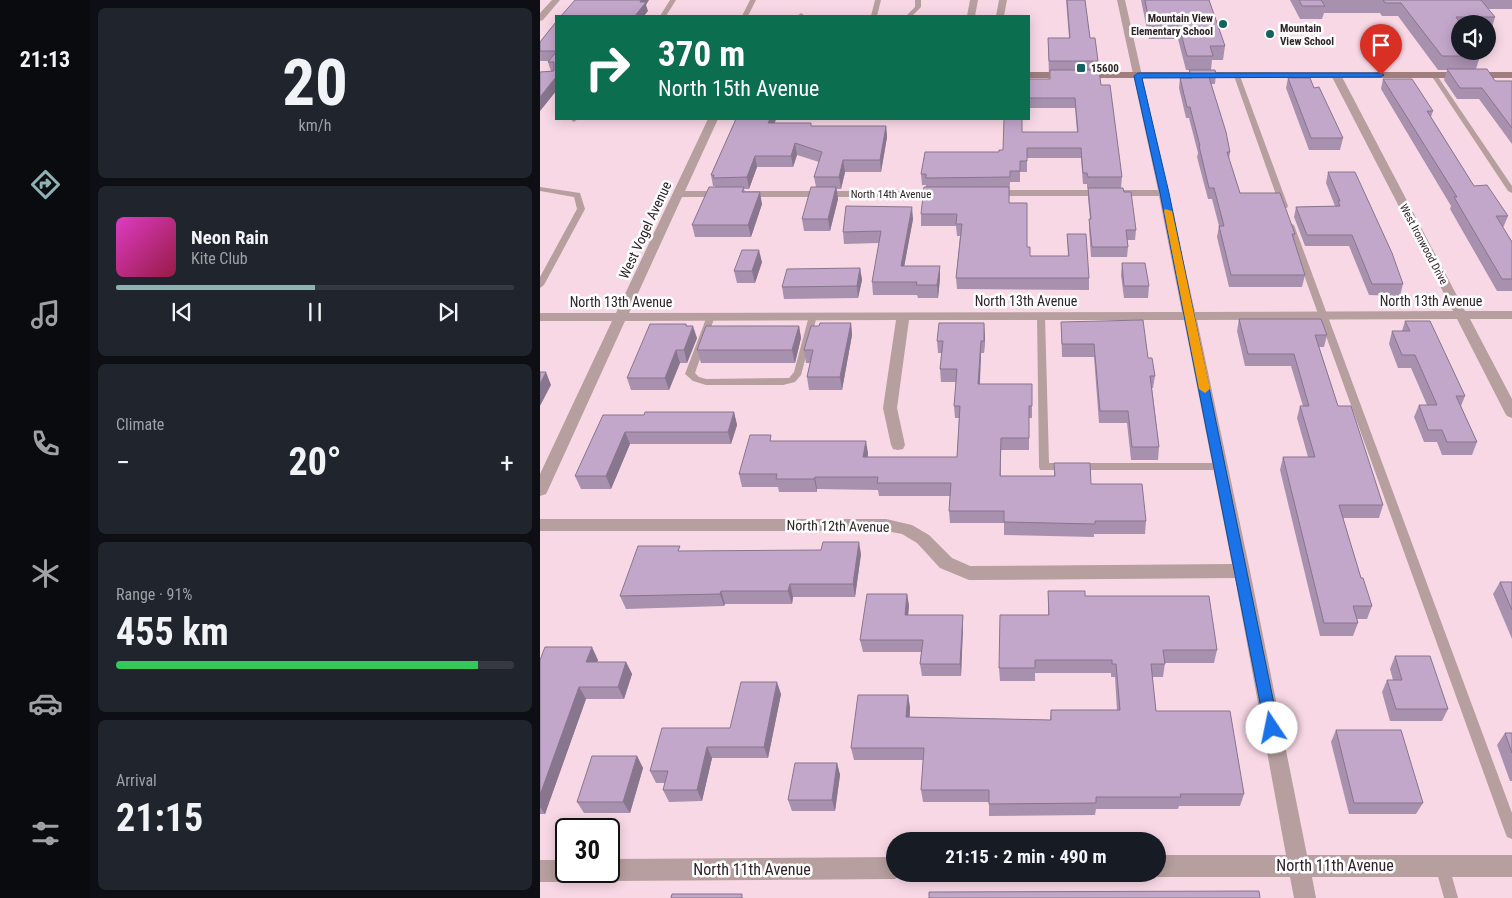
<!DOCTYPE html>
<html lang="en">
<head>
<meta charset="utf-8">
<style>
	:root { --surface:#171b24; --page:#20242c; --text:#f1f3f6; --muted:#9ea1a6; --line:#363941; --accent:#8cb2b3 }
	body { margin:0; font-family:"Roboto Condensed",sans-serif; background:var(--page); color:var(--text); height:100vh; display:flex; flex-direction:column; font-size:19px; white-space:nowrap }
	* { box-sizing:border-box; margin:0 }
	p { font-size:16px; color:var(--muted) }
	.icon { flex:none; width:28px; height:28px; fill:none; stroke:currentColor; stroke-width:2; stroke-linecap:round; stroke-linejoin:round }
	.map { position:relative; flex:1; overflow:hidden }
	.drawer { display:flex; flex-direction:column; gap:8px; padding:8px; background:#0d0f14; width:450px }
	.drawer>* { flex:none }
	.guide { position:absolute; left:15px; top:15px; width:475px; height:105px; border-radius:0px; box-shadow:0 2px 12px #0003; background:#0b6e4f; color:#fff; overflow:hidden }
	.controls { position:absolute; left:911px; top:15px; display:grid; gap:10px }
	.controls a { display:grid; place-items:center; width:45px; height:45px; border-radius:50%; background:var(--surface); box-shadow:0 2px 12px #0003; font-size:25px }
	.speed { position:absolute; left:15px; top:818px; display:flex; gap:10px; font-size:25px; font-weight:700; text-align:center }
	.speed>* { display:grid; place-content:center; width:65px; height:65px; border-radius:50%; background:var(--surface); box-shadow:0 2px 12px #0003; line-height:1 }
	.speed .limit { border:2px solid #111; border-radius:8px; background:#fff; color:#111 }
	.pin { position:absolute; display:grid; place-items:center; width:42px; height:42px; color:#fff; margin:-51px -21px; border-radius:50% 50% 50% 0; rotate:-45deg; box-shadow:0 0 5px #0007 }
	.pin .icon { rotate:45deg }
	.me { position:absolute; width:55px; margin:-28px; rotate:349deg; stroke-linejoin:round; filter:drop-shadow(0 0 4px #0008) }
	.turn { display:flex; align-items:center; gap:18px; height:105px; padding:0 20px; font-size:22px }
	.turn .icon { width:65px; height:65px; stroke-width:2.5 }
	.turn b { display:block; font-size:35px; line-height:42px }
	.big { font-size:38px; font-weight:700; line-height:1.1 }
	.drawer .widget { flex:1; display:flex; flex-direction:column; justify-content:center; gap:8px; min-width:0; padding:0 18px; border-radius:8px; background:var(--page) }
	.drawer .dial { align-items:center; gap:0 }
	.dial b { font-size:65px; line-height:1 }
	.song { display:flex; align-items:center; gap:15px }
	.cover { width:60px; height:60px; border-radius:8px; background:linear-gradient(135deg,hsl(310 70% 55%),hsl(340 70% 35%)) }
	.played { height:5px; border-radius:2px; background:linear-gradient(90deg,var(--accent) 50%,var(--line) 50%) }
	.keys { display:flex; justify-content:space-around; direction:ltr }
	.heat { display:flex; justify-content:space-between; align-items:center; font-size:28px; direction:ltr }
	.charge { height:8px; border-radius:4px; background:linear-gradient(90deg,#34c759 91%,var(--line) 0) }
	.trip { position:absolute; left:346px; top:832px; width:280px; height:50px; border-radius:25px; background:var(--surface); box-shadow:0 2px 12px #0003; font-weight:700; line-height:50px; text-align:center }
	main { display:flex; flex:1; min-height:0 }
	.tab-bar { display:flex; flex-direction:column; width:90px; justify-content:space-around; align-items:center; background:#090b0e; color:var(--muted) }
	.tab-bar .icon { width:35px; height:35px }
	.tab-bar .on { color:var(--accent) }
	.tab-bar b { font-size:22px; color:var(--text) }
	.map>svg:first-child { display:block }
</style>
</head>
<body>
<main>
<nav class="tab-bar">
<b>21:13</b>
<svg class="icon on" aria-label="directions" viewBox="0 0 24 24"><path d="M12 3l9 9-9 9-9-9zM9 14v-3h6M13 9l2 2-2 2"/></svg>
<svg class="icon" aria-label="music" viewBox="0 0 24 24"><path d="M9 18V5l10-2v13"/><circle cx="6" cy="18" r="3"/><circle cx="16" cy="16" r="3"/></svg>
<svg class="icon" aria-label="phone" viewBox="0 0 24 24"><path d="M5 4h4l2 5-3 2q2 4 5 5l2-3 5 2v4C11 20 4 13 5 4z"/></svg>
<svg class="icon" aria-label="climate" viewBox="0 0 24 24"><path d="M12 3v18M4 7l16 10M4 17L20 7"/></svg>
<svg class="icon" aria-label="car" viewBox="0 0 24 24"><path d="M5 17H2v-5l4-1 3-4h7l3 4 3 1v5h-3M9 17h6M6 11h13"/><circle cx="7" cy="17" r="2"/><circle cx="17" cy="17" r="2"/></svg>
<svg class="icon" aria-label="filters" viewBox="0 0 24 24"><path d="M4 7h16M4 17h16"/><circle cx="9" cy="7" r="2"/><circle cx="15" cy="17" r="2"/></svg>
</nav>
<section class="drawer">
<div class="widget dial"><b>20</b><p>km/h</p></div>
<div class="widget">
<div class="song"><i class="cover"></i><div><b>Neon Rain</b><p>Kite Club</p></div></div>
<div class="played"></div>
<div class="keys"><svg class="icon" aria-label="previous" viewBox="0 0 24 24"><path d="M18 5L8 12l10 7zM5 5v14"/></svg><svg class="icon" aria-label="pause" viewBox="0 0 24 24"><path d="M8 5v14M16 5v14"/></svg><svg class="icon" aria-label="next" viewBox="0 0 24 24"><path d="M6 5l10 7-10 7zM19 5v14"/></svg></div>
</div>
<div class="widget"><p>Climate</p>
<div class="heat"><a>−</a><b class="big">20°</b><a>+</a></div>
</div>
<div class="widget"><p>Range · 91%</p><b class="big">455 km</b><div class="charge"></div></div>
<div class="widget"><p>Arrival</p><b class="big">21:15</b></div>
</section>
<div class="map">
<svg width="972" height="898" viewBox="0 0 972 898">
	<rect width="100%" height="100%" fill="#f9d8e6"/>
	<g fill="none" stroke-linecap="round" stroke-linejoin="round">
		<g fill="#b69f9e" fill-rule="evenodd">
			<polygon points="130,0 136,0 126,16 120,16"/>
			<polygon points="210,0 216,0 208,16 202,16"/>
			<polygon points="335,0 341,0 337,16 331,16"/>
			<polygon points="375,0 381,0 381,7 372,16 366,16 375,7"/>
			<polygon points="261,13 264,15 263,16 257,16"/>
			<polygon points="697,74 700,76 748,206 747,208 744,208 740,206 694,76"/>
			<polygon points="892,74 896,74 972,186 972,193 968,191 891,75"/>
			<polygon points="32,119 38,119 34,122 32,121"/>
			<polygon points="0,187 40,193 45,209 4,285 0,288 0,277 37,209 34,197 0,191"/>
			<polygon points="747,223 750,223 754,225 972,813 972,839 967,837 965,832 746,225"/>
			<polygon points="171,313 175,316 155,373 159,377 166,379 249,378 254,372 269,316 273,313 277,316 261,375 255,382 243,385 166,385 153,381 145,374 167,316"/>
			<polygon points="501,313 505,316 509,463 680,463 685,467 684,470 500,470 499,467 497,316"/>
			<polygon points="902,859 907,861 909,866 918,898 904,898 895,866 897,861"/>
		</g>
		<g fill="#b69f9e" fill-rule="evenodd">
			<polygon points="12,0 20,0 3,20 0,21 0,13"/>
			<polygon points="430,0 438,0 435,16 427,16"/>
			<polygon points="459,0 467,0 464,16 456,16"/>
			<polygon points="577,0 585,0 655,312 913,311 791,75 796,72 801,75 925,311 972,311 972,319 930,319 972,399 972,418 967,416 965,413 917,319 657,320 710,571 767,855 972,855 972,877 772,877 776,898 754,898 750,877 618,877 611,874 618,874 618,855 746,855 695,578 429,580 400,568 377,543 362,534 346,531 0,531 0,519 346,519 372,525 389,535 412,558 430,566 692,564 644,320 369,320 357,408 365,445 363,449 358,450 353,449 351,445 343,408 356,320 85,321 8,490 6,494 0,496 0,474 72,321 0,321 0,313 76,313 168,119 178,119 145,191 404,191 410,194 404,197 142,197 89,313 642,312 619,196 449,196 443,193 449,190 618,190"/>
			<polygon points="355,857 355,874 363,874 355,879 69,881 61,878 59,871 69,871 69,859"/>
			<polygon points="0,860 26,860 26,871 37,871 34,879 26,882 0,882"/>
		</g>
		<rect fill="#9f7e7d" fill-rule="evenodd" x="489" y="72" width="483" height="6"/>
	</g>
	<g fill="#a890af">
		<polygon points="526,0 545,0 550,38 558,61 557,70 582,177 581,188 584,192 596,230 595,240 587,240 588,247 587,257 551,257 549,229 550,219 548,198 548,188 547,188 547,184 543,184 541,158 487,158 487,172 480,172 480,182 470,182 469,203 487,247 490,256 528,256 527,234 549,278 549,290 417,289 416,278 420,236 417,236 416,226 381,226 381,214 386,187 386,185 382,185 381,174 459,152 463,150 482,132 537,132 535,108 489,108 489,79 509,79 508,38 529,38"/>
		<polygon points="601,0 669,0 685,46 683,60 672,60 671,70 676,74 675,84 671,84 690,152 689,159 700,193 755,234 754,242 765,275 762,287 689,287 677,237 679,226 672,199 668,199 657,157 658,153 649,118 646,118 639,88 640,78 649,78 649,70 646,70 638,39 609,39"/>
		<polygon points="750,0 972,0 972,9 948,9 955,17 951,31 948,31 948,24 920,24 920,51 940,56 936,69 955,81 972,81 972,144 939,99 917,99 904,80 907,70 898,70 858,16 842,16 840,13 784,13 782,19 760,19"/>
		<polygon points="16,22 16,91 0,111 0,72 11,71 8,62 9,61 0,61 0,42"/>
		<polygon points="748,78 774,88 803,138 800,150 769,150 746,88"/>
		<polygon points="843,79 893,111 891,117 934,186 968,216 963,228 972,242 972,291 957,291 910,209 911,206 841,89"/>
		<polygon points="196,119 236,119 235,123 272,126 346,126 347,137 341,172 305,172 301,189 297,189 298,199 290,231 264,231 262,219 276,187 274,177 279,162 257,155 253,167 217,167 209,189 204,189 205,192 222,204 211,237 155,237 152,225 175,187 175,186 173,186 171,175"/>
		<polygon points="788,172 863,284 860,296 829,295 809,246 765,246 754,217 756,207 795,206 786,183"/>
		<polygon points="373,219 364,266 400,278 398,298 378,298 377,295 333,295 332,282 339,243 304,244 303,232"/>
		<polygon points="222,262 215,283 197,283 194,271"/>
		<polygon points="582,263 609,286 608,298 584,298 581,275"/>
		<polygon points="320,268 322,280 318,298 244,299 242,287"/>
		<polygon points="699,319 787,335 784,347 779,347 798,406 843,505 839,518 803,518 821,578 832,606 827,619 816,619 818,623 813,636 780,636 740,470 743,457 768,457 757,418 760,406 763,406 751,366 705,366 697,331"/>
		<polygon points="865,321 925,396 921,406 937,442 932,455 902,455 897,442 884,442 874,417 879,405 887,405 871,368 858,368 849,344 852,331 862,331"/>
		<polygon points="521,322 608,358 615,376 613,388 612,388 619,447 618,460 591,460 587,423 559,423 554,357 522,357"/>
		<polygon points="311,323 312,335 302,390 269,390 267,377 270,363 266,363 264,350 279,326"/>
		<polygon points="147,326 157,338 147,363 140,363 129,390 91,390 87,378"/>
		<polygon points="259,326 261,338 255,363 161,363 157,350"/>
		<polygon points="445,336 444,353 441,353 440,384 492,384 492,418 489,418 489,450 461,450 461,476 514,476 514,463 551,484 606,521 605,534 554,534 554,537 464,535 464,523 410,523 409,511 410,496 339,496 338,490 277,489 277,492 239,492 238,487 202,487 199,474 233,441 328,453 328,457 417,457 419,418 415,418 414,406 416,382 401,382 400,369 402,353 398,353 397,341"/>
		<polygon points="194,412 197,425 191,444 90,444 71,489 41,489 35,476 104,415"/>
		<polygon points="142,551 321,554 315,597 253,597 252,604 185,604 184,606 86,609 80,596"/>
		<polygon points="960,582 972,582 972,639 953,594"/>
		<polygon points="508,591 545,596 677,650 674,663 625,663 623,677 612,677 616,711 704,794 700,806 639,806 638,809 556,809 555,815 449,816 449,802 383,802 381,790 383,760 314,760 311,748 368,695 370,708 370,717 510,720 511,710 577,710 575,677 571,677 571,673 495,673 495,681 460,681 459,668 508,615"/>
		<polygon points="367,594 369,606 368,615 423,615 423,627 421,676 382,676 380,664 381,652 323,652 320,640"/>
		<polygon points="855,656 908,709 902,721 850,721 842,692 847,680 853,680 850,669"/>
		<polygon points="0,660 58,660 57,662 86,662 92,674 84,699 46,699 5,814 0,814"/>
		<polygon points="241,694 228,758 172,758 162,801 129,802 123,790 125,783 116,783 110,771 190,728"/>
		<polygon points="796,730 883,803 876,814 809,814 791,742"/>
		<polygon points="965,733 972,733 972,781 970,781 957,745"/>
		<polygon points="97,756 103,768 90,813 44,813 37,802"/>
		<polygon points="297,763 300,775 295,811 252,811 248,800"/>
	</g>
	<g fill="#88758e">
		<polygon points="101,0 109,0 106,5 108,11 104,16 95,16"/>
		<polygon points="16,77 16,91 0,111 0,97"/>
		<polygon points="230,119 236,119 230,134 228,123"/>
		<polygon points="346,126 347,137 341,172 340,160"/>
		<polygon points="255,143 257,155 253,167 251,156"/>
		<polygon points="215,156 217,167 209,189 207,177"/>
		<polygon points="303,160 305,172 301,189 299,177"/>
		<polygon points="296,187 298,199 290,231 288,219"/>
		<polygon points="220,192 222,204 211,237 208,225"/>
		<polygon points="372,207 373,219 362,278 361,266"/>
		<polygon points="219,250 222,262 215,283 212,271"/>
		<polygon points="400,266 400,278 398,298 397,285"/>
		<polygon points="320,268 322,280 318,298 317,286"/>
		<polygon points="311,323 312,335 302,390 300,377"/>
		<polygon points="444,323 445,336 444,353"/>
		<polygon points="146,324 150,335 153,326 157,338 147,363 144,350"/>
		<polygon points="259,326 261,338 255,363 252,350"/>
		<polygon points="441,341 441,353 439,397 438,384"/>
		<polygon points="136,350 140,363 129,390 125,378"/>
		<polygon points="6,372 11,385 0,406 0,384"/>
		<polygon points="194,412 197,425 191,444 188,432"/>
		<polygon points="85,432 90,444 71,489 66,476"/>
		<polygon points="326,441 328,453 325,469 323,457"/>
		<polygon points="275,477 277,489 277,492 274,479"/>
		<polygon points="319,542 321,554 315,597 313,584"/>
		<polygon points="250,584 253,597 252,604 248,591"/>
		<polygon points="181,591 185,604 184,606 180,594"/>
		<polygon points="367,594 369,606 367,627 365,615"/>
		<polygon points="423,615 423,627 421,676 420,664"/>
		<polygon points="52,647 58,660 53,674 46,662"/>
		<polygon points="86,662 92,674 84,699 78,687"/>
		<polygon points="237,682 241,694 228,758 224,747"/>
		<polygon points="39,687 46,699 5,814 0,807 0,795"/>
		<polygon points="368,695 370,708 368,729 366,717"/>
		<polygon points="167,747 172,758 162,801 157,790"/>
		<polygon points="97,756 103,768 90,813 83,802"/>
		<polygon points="297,763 300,775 295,811 292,800"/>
	</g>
	<g fill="#c3a7cb" stroke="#88758e">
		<polygon points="35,0 101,0 100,2 106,2 95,16 21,16"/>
		<polygon points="527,0 545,0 550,38 555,38 558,61 509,61 508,38 530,38"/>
		<polygon points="605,0 669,0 685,46 670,46 673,56 647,56 639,26 610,26"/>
		<polygon points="759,0 781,0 785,6 762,6"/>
		<polygon points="843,0 941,0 955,17 916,17 921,24 920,24 920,51 936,51 940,56 902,56 861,3 845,3"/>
		<polygon points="16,22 16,51 0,51 0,42"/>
		<polygon points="16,52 16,77 0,97 0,72 14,71 14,62 8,62"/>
		<polygon points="907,69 947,69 955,81 972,81 972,128 942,88 920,88"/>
		<polygon points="510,70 559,70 561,85 570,85 582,177 548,177 547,173 543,173 541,148 487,148 487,161 480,161 480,171 470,171 470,177 386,178 386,174 381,174 385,152 459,152 459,150 463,150 464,119 482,119 482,132 538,132 535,98 489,98 489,79 510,79"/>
		<polygon points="649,70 675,70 676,74 668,74 686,132 690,152 687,152 700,193 740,193 755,234 752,234 765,275 691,275 679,226 684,226 674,188 669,188 659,146 660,146 650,107 647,107 640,78 652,78"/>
		<polygon points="748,78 770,78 774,88 779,87 803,138 771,138"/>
		<polygon points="843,79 872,79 893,111 887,111 934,186 947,185 968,216 956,216 972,242 972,279 962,279 914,197 917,197"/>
		<polygon points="196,119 230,119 228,123 271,123 271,126 346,126 340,160 303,160 299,177 274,177 282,152 255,143 251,156 215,156 207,177 173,178 174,175 171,175"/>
		<polygon points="788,172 815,172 852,253 863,284 832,284 812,235 767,235 756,207 800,206 798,201 800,201"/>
		<polygon points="169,187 204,187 202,192 220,192 208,225 152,225"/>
		<polygon points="271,187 296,187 288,219 262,219"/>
		<polygon points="384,187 469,187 469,203 487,203 487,247 490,247 490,256 529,256 527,234 546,234 549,278 416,278 422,224 416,224 417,214 381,214"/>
		<polygon points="548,188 583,188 584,192 591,192 596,230 586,230 588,247 552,247 549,219 551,219"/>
		<polygon points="306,206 372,207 361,266 400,266 397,285 376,285 377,282 332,282 341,231 303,232"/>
		<polygon points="202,250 219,250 212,271 194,271"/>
		<polygon points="582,263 605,263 609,286 584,286"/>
		<polygon points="320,268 317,286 242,287 247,269"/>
		<polygon points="699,319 781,319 787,335 775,335 798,406 811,406 843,505 799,505 821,578 823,578 832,606 813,606 818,623 784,623 743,457 775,457 760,406 769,406 754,354 708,354"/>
		<polygon points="603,320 608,358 612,358 615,376 610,376 619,447 592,447 588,411 560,411 554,344 522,344 521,322"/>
		<polygon points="865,321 890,321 925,396 916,396 937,442 907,442 902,430 888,430 879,405 897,405 875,355 862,355 852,331 870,331"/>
		<polygon points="280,323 311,323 300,377 267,377 273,350 264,350 271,326 279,326"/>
		<polygon points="399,323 444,323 444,341 441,341 438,384 492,384 492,406 489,406 489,438 461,438 460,476 515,476 514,463 550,463 551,484 602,484 606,521 555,521 555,524 464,522 464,511 409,511 411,483 337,483 338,477 275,477 274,479 236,479 237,474 199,474 210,435 231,435 230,441 326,441 323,457 417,457 420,406 414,406 417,369 400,369 403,341 397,341"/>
		<polygon points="110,324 146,324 146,326 153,326 144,350 136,350 125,378 87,378"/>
		<polygon points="166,326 259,326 252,350 157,350"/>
		<polygon points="0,372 6,372 0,384"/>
		<polygon points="105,412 194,412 188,432 85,432 66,476 35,476 63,415 104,415"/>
		<polygon points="283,542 319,542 313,584 250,584 248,591 181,591 180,594 80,596 98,546 140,546 138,551 281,550"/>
		<polygon points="960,582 972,582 972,610"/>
		<polygon points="508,591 545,591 545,596 669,596 677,650 623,650 625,664 611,664 616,711 690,711 704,794 640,794 641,797 556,797 556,803 449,804 449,790 381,790 384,748 311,748 318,695 368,695 366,717 511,720 511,710 580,710 576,664 572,664 572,660 495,660 495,668 459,668 460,615 509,615"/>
		<polygon points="327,594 367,594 365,615 423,615 420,664 380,664 383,640 320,640"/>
		<polygon points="5,647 52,647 46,662 86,662 78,687 39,687 0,795 0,660"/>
		<polygon points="855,656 890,656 908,709 856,709 847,680 862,680"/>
		<polygon points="201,682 237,682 224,747 167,747 157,790 123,790 128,771 110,771 122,728 190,728"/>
		<polygon points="796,730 861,730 883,803 814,803"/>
		<polygon points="965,733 972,733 972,753"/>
		<polygon points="52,756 97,756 83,802 37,802"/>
		<polygon points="255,763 297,763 292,800 248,800"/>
		<polygon points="719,891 720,898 389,898 389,892"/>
		<polygon points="132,894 202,894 202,898 131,898"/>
	</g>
	<polygon fill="#1a73e8" stroke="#114b97" points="598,73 841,73 844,75 841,77 602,78 629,193 739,728 737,733 732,735 727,733 725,728 620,193 594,76"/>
	<polygon fill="#f59e0b" points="625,209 632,211 670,389 665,393 659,389 624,211"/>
	<g fill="#116261" stroke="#fff" stroke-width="2">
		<circle cx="683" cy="24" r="5"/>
		<circle cx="730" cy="34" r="5"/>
		<rect x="536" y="63" width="10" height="10" rx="2.5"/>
	</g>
	<g text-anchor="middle" stroke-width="5" stroke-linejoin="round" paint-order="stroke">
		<g font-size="11" font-weight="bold" fill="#2f2328" stroke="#fff" text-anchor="start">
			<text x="673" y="22" text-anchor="end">Mountain View<tspan x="673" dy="13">Elementary School</tspan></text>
			<text x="740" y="32">Mountain<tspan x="740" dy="13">View School</tspan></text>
			<text x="551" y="72">15600</text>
		</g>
		<g font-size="11" fill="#2f2328" stroke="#fff">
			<text x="351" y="198">North 14th Avenue</text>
			<text transform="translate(884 244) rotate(62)" y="4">West Ironwood Drive</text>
		</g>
		<g font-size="14" fill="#2f2328" stroke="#fff">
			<text transform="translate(105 230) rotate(-65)" y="5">West Vogel Avenue</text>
			<text x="486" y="306">North 13th Avenue</text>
			<text x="891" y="306">North 13th Avenue</text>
			<text x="81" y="307">North 13th Avenue</text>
			<text transform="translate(298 526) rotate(1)" y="5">North 12th Avenue</text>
		</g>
		<g font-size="16" fill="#2f2328" stroke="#fff">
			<text x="795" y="871">North 11th Avenue</text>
			<text x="212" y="875">North 11th Avenue</text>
		</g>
	</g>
</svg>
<div class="controls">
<a><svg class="icon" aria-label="sound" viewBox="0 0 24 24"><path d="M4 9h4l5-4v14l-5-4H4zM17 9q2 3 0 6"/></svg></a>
</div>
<div class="speed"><div class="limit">30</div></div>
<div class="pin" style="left:841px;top:75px;background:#d93025"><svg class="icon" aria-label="arrive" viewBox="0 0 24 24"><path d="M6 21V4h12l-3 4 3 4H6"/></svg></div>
<svg class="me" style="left:732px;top:728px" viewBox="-20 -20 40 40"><circle r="19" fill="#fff"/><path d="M0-13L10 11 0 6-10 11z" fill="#1a73e8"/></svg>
<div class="trip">21:15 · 2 min · 490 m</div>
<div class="guide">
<div class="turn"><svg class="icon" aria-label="right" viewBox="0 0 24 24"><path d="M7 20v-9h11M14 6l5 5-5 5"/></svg><div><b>370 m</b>North 15th Avenue</div></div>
</div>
</div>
</main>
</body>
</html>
